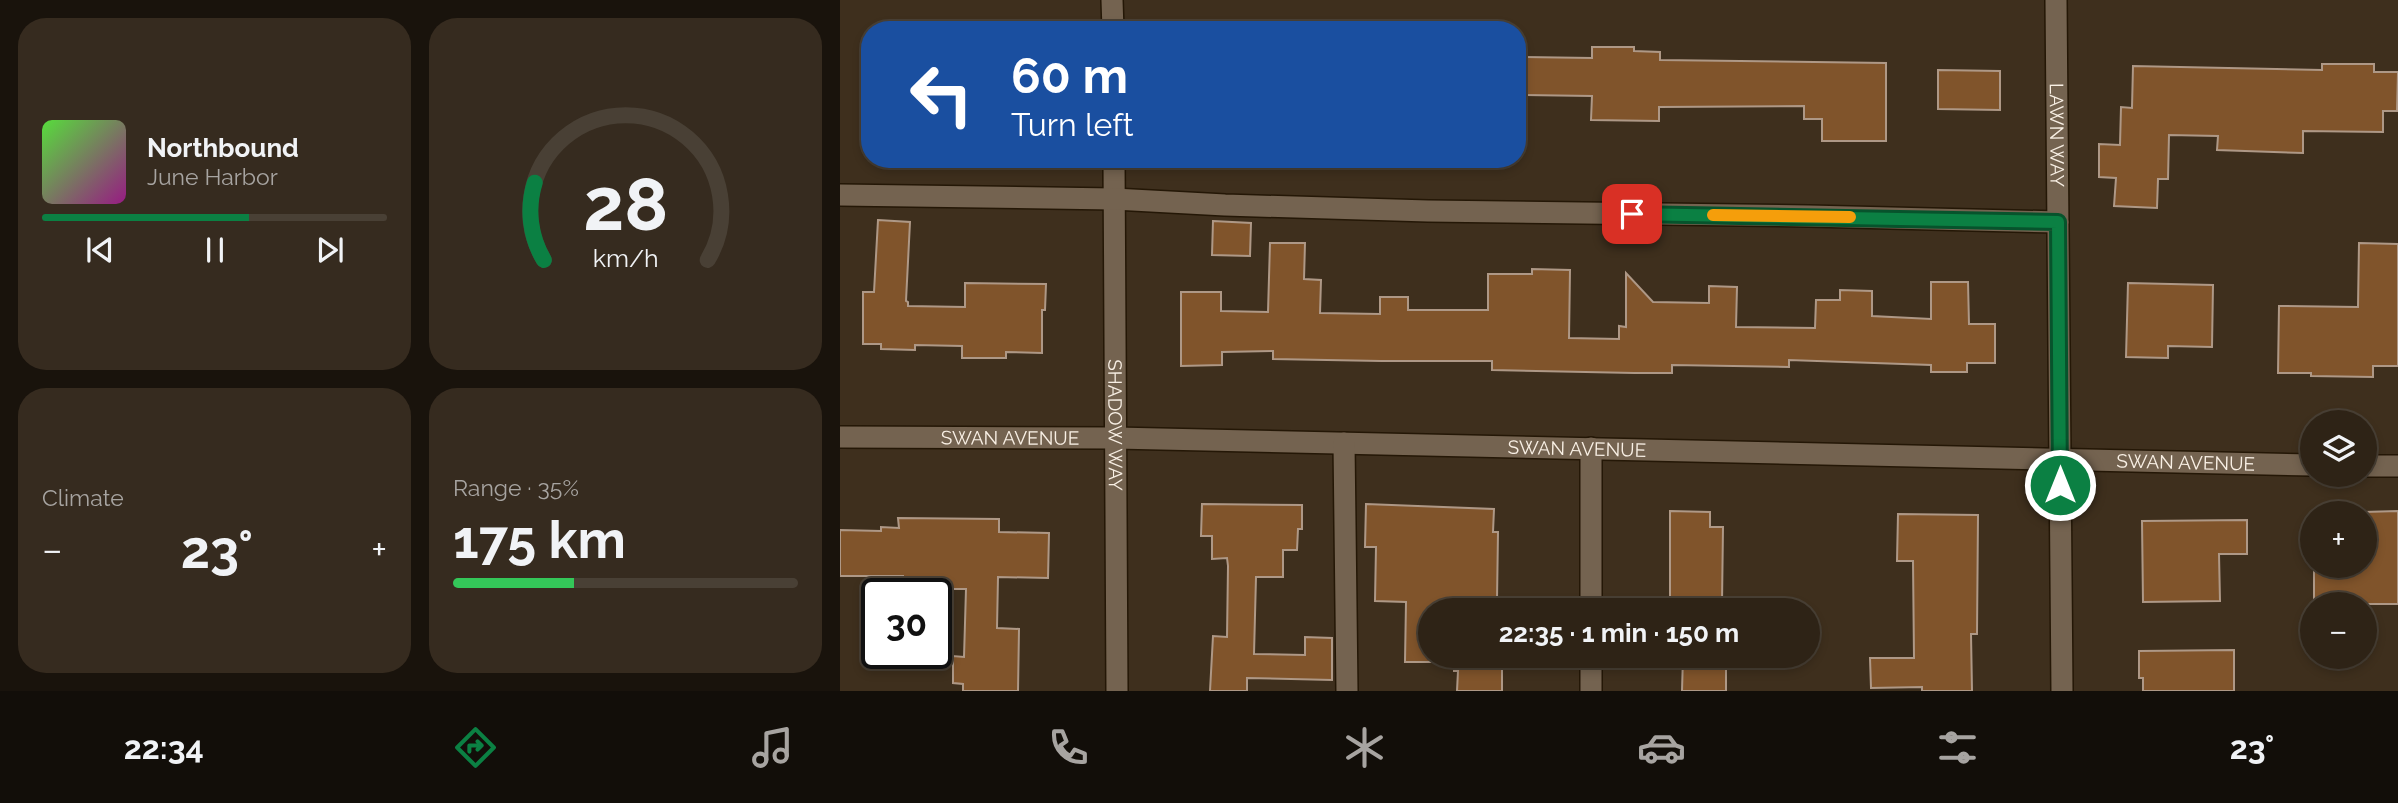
<!DOCTYPE html>
<html lang="en">
<head>
<meta charset="utf-8">
<style>
	:root { --surface:#2e2316; --page:#362b1f; --text:#f1f3f6; --muted:#a7a4a1; --line:#494035; --accent:#0b8043 }
	body { margin:0; font-family:Raleway,sans-serif; background:var(--page); color:var(--text); height:100vh; display:flex; flex-direction:column; font-size:26px; white-space:nowrap }
	* { box-sizing:border-box; margin:0 }
	p { font-size:23px; color:var(--muted) }
	.icon { flex:none; width:38px; height:38px; fill:none; stroke:currentColor; stroke-width:2; stroke-linecap:round; stroke-linejoin:round }
	.map { position:relative; flex:1; overflow:hidden }
	.side { display:flex; flex-direction:column; gap:18px; padding:18px; background:#19130c; width:840px }
	.side>* { flex:none }
	.banner { position:absolute; left:21px; top:21px; width:665px; height:147px; border-radius:28px; box-shadow:0 4px 10px #0003,0 0 0 2px var(--line); background:#1a4fa0; color:#fff; overflow:hidden }
	.buttons { position:absolute; left:1460px; top:410px; display:grid; gap:14px }
	.buttons a { display:grid; place-items:center; width:77px; height:77px; border-radius:50%; background:var(--surface); box-shadow:0 4px 10px #0003,0 0 0 2px var(--line); font-size:35px }
	.speed { position:absolute; left:21px; top:578px; display:flex; gap:14px; font-size:35px; font-weight:700; text-align:center }
	.speed>* { display:grid; place-content:center; width:91px; height:91px; border-radius:50%; background:var(--surface); box-shadow:0 4px 10px #0003,0 0 0 2px var(--line); line-height:1 }
	.speed .limit { border:4px solid #111; border-radius:10px; background:#fff; color:#111 }
	.pin { position:absolute; display:grid; place-items:center; width:60px; height:60px; color:#fff; margin:-30px; border-radius:14px; box-shadow:0 4px 10px #0006 }
	.me { position:absolute; width:77px; margin:-38px; rotate:0deg; stroke-linejoin:round; filter:drop-shadow(0 0 5px #0008) }
	.turn { display:flex; align-items:center; gap:24px; height:147px; padding:0 35px; font-size:32px }
	.turn .icon { width:91px; height:91px; stroke-width:2.5 }
	.turn b { display:block; font-size:49px; line-height:60px }
	.big { font-size:52px; font-weight:700; line-height:1.1 }
	.side .widget { flex:1; display:flex; flex-direction:column; justify-content:center; gap:10px; min-width:0; padding:0 24px; border-radius:28px; background:var(--page) }
	.side .dial { align-items:center; gap:0 }
	.dial svg { height:182px; overflow:visible; fill:none; stroke:var(--line); stroke-width:7; stroke-linecap:round; text-anchor:middle }
	.dial text { fill:var(--text); stroke:none }
	.song { display:flex; align-items:center; gap:21px }
	.cover { width:84px; height:84px; border-radius:10px; background:linear-gradient(135deg,hsl(110 70% 55%),hsl(310 70% 35%)) }
	.played { height:7px; border-radius:4px; background:linear-gradient(90deg,var(--accent) 60%,var(--line) 60%) }
	.keys { display:flex; justify-content:space-around; direction:ltr }
	.heat { display:flex; justify-content:space-between; align-items:center; font-size:38px; direction:ltr }
	.charge { height:10px; border-radius:5px; background:linear-gradient(90deg,#34c759 35%,var(--line) 0) }
	.side .tiles { flex:1; display:grid; gap:18px; grid-template-columns:repeat(2,1fr) }
	.trip { position:absolute; left:578px; top:598px; width:402px; height:70px; border-radius:35px; background:var(--surface); box-shadow:0 4px 10px #0003,0 0 0 2px var(--line); font-weight:700; line-height:70px; text-align:center }
	.tabs { display:flex; height:112px; justify-content:space-around; align-items:center; background:#120e09; color:var(--muted) }
	.tabs .icon { width:49px; height:49px }
	.tabs .selected { color:var(--accent) }
	.tabs b { font-size:32px; color:var(--text) }
	main { display:flex; flex:1; min-height:0 }
	.map>svg:first-child { display:block }
</style>
</head>
<body>
<main>
<section class="side">
<div class="tiles">
<div class="widget">
<div class="song"><i class="cover"></i><div><b>Northbound</b><p>June Harbor</p></div></div>
<div class="played"></div>
<div class="keys"><svg class="icon" aria-label="previous" viewBox="0 0 24 24"><path d="M18 5L8 12l10 7zM5 5v14"/></svg><svg class="icon" aria-label="pause" viewBox="0 0 24 24"><path d="M8 5v14M16 5v14"/></svg><svg class="icon" aria-label="next" viewBox="0 0 24 24"><path d="M6 5l10 7-10 7zM19 5v14"/></svg></div>
</div>
<div class="widget dial"><svg viewBox="0 0 100 80">
<path d="M14 69A42 42 0 1 1 86 69"/>
<path d="M14 69A42 42 0 0 1 10 35" stroke="#0b8043"/>
<text x="50" y="56" font-size="32" font-weight="700">28</text>
<text x="50" y="72" font-size="11">km/h</text>
</svg></div>
<div class="widget"><p>Climate</p>
<div class="heat"><a>−</a><b class="big">23°</b><a>+</a></div>
</div>
<div class="widget"><p>Range · 35%</p><b class="big">175 km</b><div class="charge"></div></div>
</div>
</section>
<div class="map">
<svg width="1558" height="691" viewBox="0 0 1558 691">
	<rect width="100%" height="100%" fill="#3e2f1d"/>
	<g fill="#80542b" stroke="#ae9886" stroke-width="2">
		<polygon points="752,47 794,47 794,51 820,52 820,60 1046,63 1046,141 982,141 982,119 964,119 964,106 819,107 819,121 751,120 752,96 677,95 677,57 752,58"/>
		<polygon points="1482,64 1534,64 1534,72 1558,72 1557,111 1543,111 1543,132 1463,131 1463,153 1377,150 1378,136 1329,135 1328,179 1318,179 1317,208 1274,206 1276,178 1259,177 1259,144 1280,145 1281,107 1292,108 1293,66 1482,70"/>
		<polygon points="1098,70 1160,71 1160,110 1098,109"/>
		<polygon points="38,220 70,222 66,301 68,302 68,306 125,307 125,283 206,284 205,310 202,310 202,353 166,352 166,358 122,358 122,346 75,345 75,350 41,349 41,344 23,344 23,292 34,292"/>
		<polygon points="373,221 411,223 410,256 372,255"/>
		<polygon points="430,243 465,243 464,279 481,280 480,313 540,314 540,297 568,297 568,310 648,310 648,274 692,274 692,269 730,270 729,338 779,339 779,326 786,327 786,273 813,302 869,303 869,286 897,287 896,327 975,328 976,300 1000,300 1000,290 1032,291 1032,316 1091,319 1091,282 1128,282 1129,324 1155,324 1155,363 1127,363 1127,372 1091,372 1091,365 949,360 949,367 832,365 832,373 794,373 652,370 652,361 541,361 433,359 433,351 382,352 382,365 341,366 341,292 381,292 381,311 428,312"/>
		<polygon points="1519,243 1558,244 1558,366 1533,366 1533,377 1471,376 1471,373 1438,373 1439,306 1518,307"/>
		<polygon points="1288,283 1373,285 1372,347 1328,346 1328,358 1286,357"/>
		<polygon points="362,504 462,505 462,529 458,529 457,550 443,550 443,577 416,577 414,654 465,655 465,637 492,638 492,680 407,678 407,691 370,691 373,636 387,637 388,566 387,558 372,559 372,536 361,536"/>
		<polygon points="526,504 654,509 653,532 658,532 657,600 663,600 663,611 590,611 590,656 662,656 662,691 617,691 618,671 614,671 614,662 565,662 566,602 535,601 536,547 525,547"/>
		<polygon points="830,511 870,512 870,527 883,527 882,603 830,603"/>
		<polygon points="1558,511 1558,604 1474,604 1474,565 1524,565 1524,512"/>
		<polygon points="1058,514 1138,515 1137,634 1131,634 1132,691 1082,691 1082,687 1031,688 1030,658 1074,658 1073,561 1057,561"/>
		<polygon points="58,518 159,519 159,532 209,533 208,578 158,577 157,628 179,629 178,691 123,691 123,684 113,683 113,656 124,657 126,589 63,589 63,576 0,576 0,530 41,531 41,527 59,528"/>
		<polygon points="1407,520 1407,554 1379,554 1380,601 1303,602 1302,521"/>
		<polygon points="1394,650 1394,691 1303,691 1303,678 1299,678 1299,651"/>
		<polygon points="843,656 886,656 886,691 842,691"/>
	</g>
	<g fill="none" stroke-linecap="round" stroke-linejoin="round">
		<g stroke="#241706" stroke-width="24">
			<g id="minor">
				<polyline points="272,0 273,30"/>
				<path id="s1" d="M1216,0L1222,691"/>
				<path id="s2" d="M274,159L277,691"/>
				<polyline points="0,195 274,199 385,205 588,211 969,216 1218,222"/>
				<path id="s3" d="M0,437L276,438L1472,465"/>
				<polyline points="504,443 507,691"/>
				<polyline points="751,448 751,611"/>
				<polyline points="1524,466 1558,466"/>
				<polyline points="751,656 751,691"/>
			</g>
		</g>
		<use href="#minor" stroke="#746350" stroke-width="21"/>
	</g>
	<g fill="none" stroke-linecap="round" stroke-linejoin="round">
		<g stroke="#07532c" stroke-width="18">
			<polyline id="route" points="792,214 1218,222 1220,485"/>
		</g>
		<use href="#route" stroke="#0b8043" stroke-width="12"/>
		<polyline stroke="#f59e0b" stroke-width="12" points="873,215 1010,217"/>
	</g>
	<g text-anchor="middle" stroke-width="7" stroke-linejoin="round" paint-order="stroke">
		<g font-size="19" fill="#f9f0e5" stroke="#1f1811">
			<text dy="7" stroke="none"><textPath href="#s1" startOffset="135">LAWN WAY</textPath></text>
			<text dy="7" stroke="none"><textPath href="#s2" startOffset="266">SHADOW WAY</textPath></text>
			<text dy="7" stroke="none"><textPath href="#s3" startOffset="170">SWAN AVENUE</textPath></text>
			<text dy="7" stroke="none"><textPath href="#s3" startOffset="737">SWAN AVENUE</textPath></text>
			<text dy="7" stroke="none"><textPath href="#s3" startOffset="1346">SWAN AVENUE</textPath></text>
		</g>
	</g>
</svg>
<div class="buttons">
<a><svg class="icon" aria-label="layers" viewBox="0 0 24 24"><path d="M12 4l9 5-9 5-9-5zM3 14l9 5 9-5"/></svg></a>
<a>+</a>
<a>−</a>
</div>
<div class="speed"><div class="limit">30</div></div>
<div class="pin" style="left:792px;top:214px;background:#d93025"><svg class="icon" aria-label="arrive" viewBox="0 0 24 24"><path d="M6 21V4h12l-3 4 3 4H6"/></svg></div>
<svg class="me" style="left:1220px;top:485px" viewBox="-20 -20 40 40"><circle r="17" fill="#0b8043" stroke="#fff" stroke-width="3"/><path d="M0-11L8 9 0 5-8 9z" fill="#fff"/></svg>
<div class="trip">22:35 · 1 min · 150 m</div>
<div class="banner">
<div class="turn"><svg class="icon" aria-label="left" viewBox="0 0 24 24"><path d="M17 20v-9H6M10 6l-5 5 5 5"/></svg><div><b>60 m</b>Turn left</div></div>
</div>
</div>
</main>
<nav class="tabs">
<b>22:34</b>
<svg class="icon selected" aria-label="directions" viewBox="0 0 24 24"><path d="M12 3l9 9-9 9-9-9zM9 14v-3h6M13 9l2 2-2 2"/></svg>
<svg class="icon" aria-label="music" viewBox="0 0 24 24"><path d="M9 18V5l10-2v13"/><circle cx="6" cy="18" r="3"/><circle cx="16" cy="16" r="3"/></svg>
<svg class="icon" aria-label="phone" viewBox="0 0 24 24"><path d="M5 4h4l2 5-3 2q2 4 5 5l2-3 5 2v4C11 20 4 13 5 4z"/></svg>
<svg class="icon" aria-label="climate" viewBox="0 0 24 24"><path d="M12 3v18M4 7l16 10M4 17L20 7"/></svg>
<svg class="icon" aria-label="car" viewBox="0 0 24 24"><path d="M5 17H2v-5l4-1 3-4h7l3 4 3 1v5h-3M9 17h6M6 11h13"/><circle cx="7" cy="17" r="2"/><circle cx="17" cy="17" r="2"/></svg>
<svg class="icon" aria-label="filters" viewBox="0 0 24 24"><path d="M4 7h16M4 17h16"/><circle cx="9" cy="7" r="2"/><circle cx="15" cy="17" r="2"/></svg>
<b>23°</b>
</nav>
</body>
</html>
